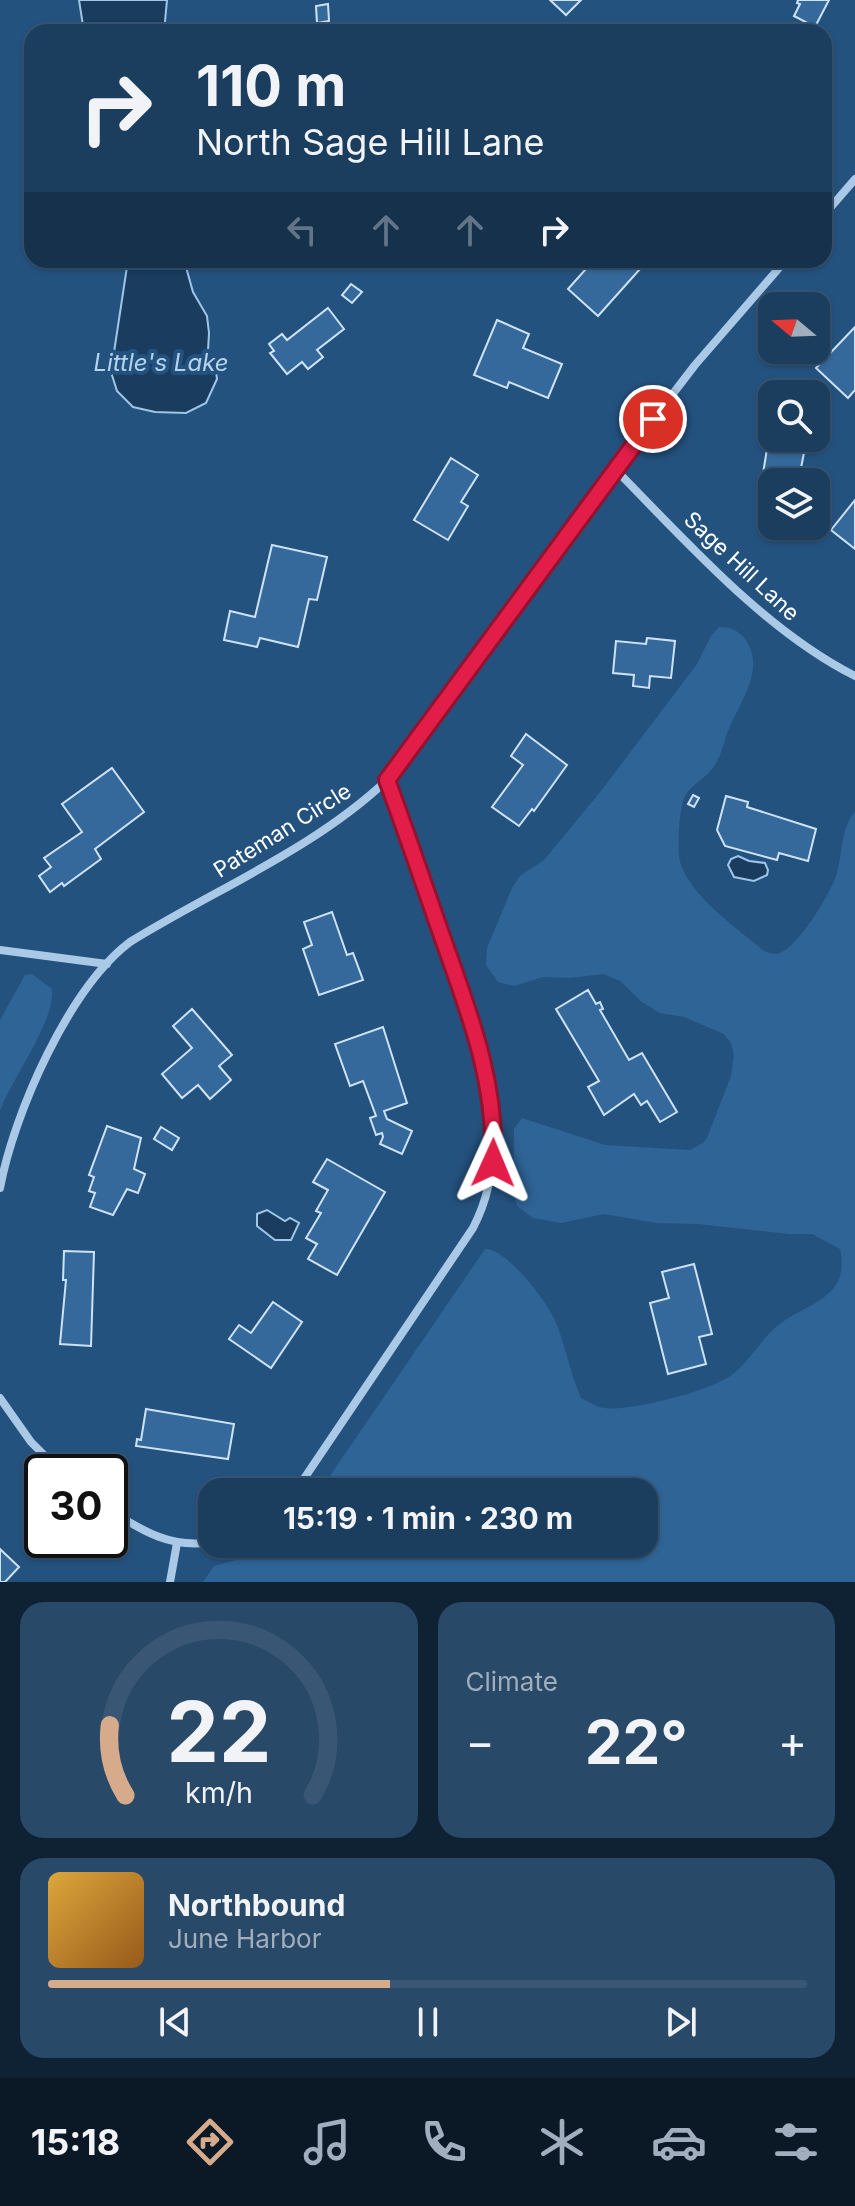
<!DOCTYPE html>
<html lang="en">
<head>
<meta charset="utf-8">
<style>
	:root { --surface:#1b3e5f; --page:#284968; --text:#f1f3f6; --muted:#a0aebd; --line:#395774; --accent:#d6ab8b }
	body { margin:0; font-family:Inter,sans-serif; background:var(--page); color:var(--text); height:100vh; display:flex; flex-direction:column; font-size:30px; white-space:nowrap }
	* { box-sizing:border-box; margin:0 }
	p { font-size:26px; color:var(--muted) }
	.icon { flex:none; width:44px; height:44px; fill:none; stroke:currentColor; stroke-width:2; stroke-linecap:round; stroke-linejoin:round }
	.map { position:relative; height:1582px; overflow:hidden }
	.side { display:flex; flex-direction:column; gap:20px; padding:20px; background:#0f2234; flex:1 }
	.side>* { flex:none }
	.guide { position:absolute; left:24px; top:24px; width:808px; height:244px; border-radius:24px; box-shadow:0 2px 6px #0004,0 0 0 2px var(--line); background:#1b3e5f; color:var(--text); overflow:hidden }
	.needle { width:52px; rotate:289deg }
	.buttons { position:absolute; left:758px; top:292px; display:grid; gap:16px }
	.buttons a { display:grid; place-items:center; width:72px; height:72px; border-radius:16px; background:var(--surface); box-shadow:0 2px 6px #0004,0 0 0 2px var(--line); font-size:40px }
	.speed { position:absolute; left:24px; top:1454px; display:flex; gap:16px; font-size:40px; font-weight:700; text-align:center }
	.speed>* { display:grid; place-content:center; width:104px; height:104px; border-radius:50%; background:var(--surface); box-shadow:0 2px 6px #0004,0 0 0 2px var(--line); line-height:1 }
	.speed .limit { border:4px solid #111; border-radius:12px; background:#fff; color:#111 }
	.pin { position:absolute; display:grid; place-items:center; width:68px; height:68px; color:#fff; margin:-34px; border:4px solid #fff; border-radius:50%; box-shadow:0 2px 8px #0007 }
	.me { position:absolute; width:88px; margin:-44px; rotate:1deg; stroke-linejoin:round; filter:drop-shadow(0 0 6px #0008) }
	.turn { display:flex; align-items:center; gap:28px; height:168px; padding:0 40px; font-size:36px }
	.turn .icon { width:104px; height:104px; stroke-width:2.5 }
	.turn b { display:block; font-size:56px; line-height:68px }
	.lanes { display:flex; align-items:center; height:76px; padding:0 40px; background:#0003; justify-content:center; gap:40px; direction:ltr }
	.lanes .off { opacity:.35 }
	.big { font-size:60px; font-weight:700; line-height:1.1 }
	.side .tile { flex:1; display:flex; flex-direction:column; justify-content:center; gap:12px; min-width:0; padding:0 28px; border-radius:24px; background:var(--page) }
	.side .dial { align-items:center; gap:0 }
	.dial svg { height:208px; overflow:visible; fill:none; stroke:var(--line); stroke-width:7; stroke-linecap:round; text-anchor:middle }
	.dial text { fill:var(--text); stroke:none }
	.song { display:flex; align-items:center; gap:24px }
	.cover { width:96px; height:96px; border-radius:12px; background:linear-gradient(135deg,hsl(40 70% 55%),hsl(30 70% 35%)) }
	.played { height:8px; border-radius:4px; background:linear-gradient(90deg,var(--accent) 45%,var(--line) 45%) }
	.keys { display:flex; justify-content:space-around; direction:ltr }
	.heat { display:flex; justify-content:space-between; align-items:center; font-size:44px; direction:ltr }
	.side .tiles { flex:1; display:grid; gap:20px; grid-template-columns:1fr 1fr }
	.tile:last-child { grid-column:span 2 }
	.trip { position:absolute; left:198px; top:1478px; width:460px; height:80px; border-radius:24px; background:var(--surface); box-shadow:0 2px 6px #0004,0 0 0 2px var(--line); font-weight:700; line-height:80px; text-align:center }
	.tabs { display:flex; height:128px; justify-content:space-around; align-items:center; background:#0b1926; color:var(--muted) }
	.tabs .icon { width:56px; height:56px }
	.tabs .selected { color:var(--accent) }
	.tabs b { font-size:36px; color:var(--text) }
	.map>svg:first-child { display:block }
</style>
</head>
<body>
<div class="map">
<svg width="855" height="1582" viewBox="0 0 855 1582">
	<rect width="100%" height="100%" fill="#24527f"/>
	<g fill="#2f6497">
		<path d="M719,627C730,627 738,630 745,639C767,668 739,703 728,731C723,744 721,759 711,770C703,780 692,784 685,796C679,806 677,850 680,862C690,896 737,928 764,951C768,952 772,954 776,954C795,953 830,894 836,876C843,855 840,828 855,812V1582H203L214,1566L254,1555L274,1544H644V1492H319L485,1249C507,1248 550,1305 557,1325C566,1350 571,1374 581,1398C588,1401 596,1407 604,1408C629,1412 716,1390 734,1373C750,1360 761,1340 776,1327C806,1302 851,1300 840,1249L812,1234H789L698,1224L657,1223L604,1214L561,1223L533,1218L517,1206L513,1191L514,1129L522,1118L605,1145L690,1150L703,1143L707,1138L731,1076L734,1055L731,1043L724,1034L684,1017L660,1013L642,1002L620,981L603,974L570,978L543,977L514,986L498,982L486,965L487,948L512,888L520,876L544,860L601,791L697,664L711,636Z"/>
		<path d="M32,974L52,989C55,1022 13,1076 0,1111V1020L25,975Z"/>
	</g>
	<g fill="#193c5f" stroke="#9fc5e7" stroke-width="2">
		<polygon points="79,0 167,0 164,32 84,32"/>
		<polygon points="128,260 184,260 193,292 207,316 209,333 208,351 215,365 217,379 206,403 186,413 155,412 133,407 117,391 111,372"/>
		<polygon points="738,856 749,861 765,863 768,870 767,875 754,881 734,877 728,865 731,859"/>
		<polygon points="267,1210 285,1221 290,1218 299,1223 291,1240 275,1240 257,1226 257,1214"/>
	</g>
	<g fill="#35699c" stroke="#cee2f5" stroke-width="2">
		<polygon points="550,0 581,0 566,15"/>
		<polygon points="798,0 829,0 815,27 794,16 800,4 797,3"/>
		<polygon points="328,4 329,21 317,23 316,6"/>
		<polygon points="339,25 342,32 324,32 324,31"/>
		<polygon points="594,260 630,260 640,269 598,316 568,289"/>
		<polygon points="351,284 362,292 352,303 342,295"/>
		<polygon points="328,308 344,329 317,350 323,357 308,369 302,362 287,374 270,353 274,351 269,344 282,334 287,340"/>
		<polygon points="497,320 529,334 523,348 562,364 548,398 509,382 507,388 474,375"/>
		<polygon points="855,327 855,390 848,398 816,368"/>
		<polygon points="772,418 772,438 807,438 801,468 798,468 795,482 772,482 772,495 760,492"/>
		<polygon points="451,458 478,475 461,502 468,506 448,540 414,520"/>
		<polygon points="855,500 855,549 831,530"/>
		<polygon points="272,545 327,557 317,600 309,599 298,647 260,638 257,647 224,640 230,611 255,617"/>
		<polygon points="647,638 675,641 671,678 650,676 649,688 633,686 634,675 613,673 616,641 646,644"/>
		<polygon points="526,734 567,765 534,811 532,809 519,826 492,807 523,765 511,756"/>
		<polygon points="112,768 144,812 95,849 101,859 64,886 62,883 50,892 39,876 51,867 44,858 82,832 62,804"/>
		<polygon points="693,795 699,798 694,807 688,804"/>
		<polygon points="726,796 748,802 747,807 816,829 808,861 779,853 777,860 725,846 717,830"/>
		<polygon points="332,912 347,955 353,953 363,980 319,995 303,949 312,945 304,922"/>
		<polygon points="588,990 596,1004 600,1002 603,1009 600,1010 629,1060 642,1053 677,1112 660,1122 647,1101 641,1105 634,1094 604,1115 588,1087 599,1081 556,1009"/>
		<polygon points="192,1009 232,1055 219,1066 231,1080 210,1099 198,1085 182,1098 162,1074 192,1048 173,1026"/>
		<polygon points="383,1027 407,1103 384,1111 387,1119 412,1131 402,1154 380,1144 383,1137 382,1133 376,1135 370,1118 376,1116 363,1081 350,1086 335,1044"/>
		<polygon points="107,1126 141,1138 134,1169 145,1174 138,1193 127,1189 113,1215 90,1207 95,1193 89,1191 94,1177 89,1175"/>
		<polygon points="161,1127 179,1138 172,1150 154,1139"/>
		<polygon points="327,1159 385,1192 337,1275 308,1259 317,1244 306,1238 321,1213 316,1211 328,1190 313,1182"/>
		<polygon points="64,1251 94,1252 91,1346 60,1344 66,1280 63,1280"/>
		<polygon points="694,1264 712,1334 699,1337 706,1364 668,1374 650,1303 669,1298 662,1272"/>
		<polygon points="273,1302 302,1322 271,1368 229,1339 239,1325 251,1333"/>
		<polygon points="146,1409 234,1424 228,1459 136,1446 137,1439 141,1440"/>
		<polygon points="0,1549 19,1567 5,1582 0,1582"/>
	</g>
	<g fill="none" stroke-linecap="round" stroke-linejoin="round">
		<g stroke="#aac9e6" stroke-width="8">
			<polyline points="824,215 855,179"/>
			<path d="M615,469C685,540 765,631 855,676"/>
			<polyline points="0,950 107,964"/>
			<path d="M0,1188C14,1113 69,988 130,942C216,889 314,849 387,780L615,469L695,365L786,260"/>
			<polyline points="0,1398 31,1442 61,1472"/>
			<path d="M295,1492L473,1228C503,1171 495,1107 480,1047L387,780"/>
			<path d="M110,1510C142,1531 172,1549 212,1542"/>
			<polyline points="170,1582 177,1543"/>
		</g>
	</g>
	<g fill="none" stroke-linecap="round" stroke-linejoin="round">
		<g stroke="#92132f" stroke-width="20">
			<path id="route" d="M493,1163C497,1085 470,1015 444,942C425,888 407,834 387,780L653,419"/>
		</g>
		<use href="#route" stroke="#e11d48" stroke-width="14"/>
	</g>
	<g text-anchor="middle" stroke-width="8" stroke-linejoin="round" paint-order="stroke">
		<g font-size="22" fill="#fff" stroke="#24527f">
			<text transform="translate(742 566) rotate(43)" y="8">Sage Hill Lane</text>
			<text transform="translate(282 830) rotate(-32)" y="8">Pateman Circle</text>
		</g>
		<g font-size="24" font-style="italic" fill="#b6d3ee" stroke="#24527f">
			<text x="161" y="371">Little's Lake</text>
		</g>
	</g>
</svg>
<div class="buttons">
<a><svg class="needle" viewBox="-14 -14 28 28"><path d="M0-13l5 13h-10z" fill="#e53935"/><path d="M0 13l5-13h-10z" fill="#a0aebd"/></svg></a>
<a><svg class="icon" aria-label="search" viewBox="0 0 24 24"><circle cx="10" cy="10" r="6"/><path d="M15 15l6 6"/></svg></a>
<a><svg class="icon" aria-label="layers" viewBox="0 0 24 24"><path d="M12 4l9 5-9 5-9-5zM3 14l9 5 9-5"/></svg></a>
</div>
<div class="speed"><div class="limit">30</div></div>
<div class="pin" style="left:653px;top:419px;background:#d93025"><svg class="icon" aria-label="arrive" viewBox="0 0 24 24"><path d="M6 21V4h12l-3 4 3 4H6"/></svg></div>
<svg class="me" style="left:493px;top:1163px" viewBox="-20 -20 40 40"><path d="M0-17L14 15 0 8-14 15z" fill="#e11d48" stroke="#fff" stroke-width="4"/></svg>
<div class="trip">15:19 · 1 min · 230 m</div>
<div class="guide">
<div class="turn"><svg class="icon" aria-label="right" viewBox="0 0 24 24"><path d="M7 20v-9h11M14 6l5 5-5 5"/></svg><div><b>110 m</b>North Sage Hill Lane</div></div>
<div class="lanes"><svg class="icon off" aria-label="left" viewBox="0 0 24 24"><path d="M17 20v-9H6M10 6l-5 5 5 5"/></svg><svg class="icon off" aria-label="ahead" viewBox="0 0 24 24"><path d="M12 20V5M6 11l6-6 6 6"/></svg><svg class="icon off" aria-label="ahead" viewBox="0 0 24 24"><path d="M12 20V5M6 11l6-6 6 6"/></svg><svg class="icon" aria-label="right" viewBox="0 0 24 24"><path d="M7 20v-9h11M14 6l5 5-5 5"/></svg></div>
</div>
</div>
<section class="side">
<div class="tiles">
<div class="tile dial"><svg viewBox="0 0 100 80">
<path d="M14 69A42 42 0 1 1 86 69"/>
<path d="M14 69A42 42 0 0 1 8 42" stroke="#d6ab8b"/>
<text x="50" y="56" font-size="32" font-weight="700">22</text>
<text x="50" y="72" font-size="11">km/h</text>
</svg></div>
<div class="tile"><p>Climate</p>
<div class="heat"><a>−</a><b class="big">22°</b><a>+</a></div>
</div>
<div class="tile">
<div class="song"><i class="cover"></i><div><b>Northbound</b><p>June Harbor</p></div></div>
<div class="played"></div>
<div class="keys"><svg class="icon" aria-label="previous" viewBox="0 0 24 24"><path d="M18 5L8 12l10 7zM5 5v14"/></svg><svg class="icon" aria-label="pause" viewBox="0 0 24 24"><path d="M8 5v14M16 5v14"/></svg><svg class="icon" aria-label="next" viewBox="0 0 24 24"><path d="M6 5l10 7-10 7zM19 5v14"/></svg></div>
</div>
</div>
</section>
<nav class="tabs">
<b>15:18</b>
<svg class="icon selected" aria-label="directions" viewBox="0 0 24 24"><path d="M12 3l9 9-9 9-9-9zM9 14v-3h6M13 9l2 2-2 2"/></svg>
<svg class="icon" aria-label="music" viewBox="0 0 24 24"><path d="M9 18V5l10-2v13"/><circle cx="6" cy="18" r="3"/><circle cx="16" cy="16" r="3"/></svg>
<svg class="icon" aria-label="phone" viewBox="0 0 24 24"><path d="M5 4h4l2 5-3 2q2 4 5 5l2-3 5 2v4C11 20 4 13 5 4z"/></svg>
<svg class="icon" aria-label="climate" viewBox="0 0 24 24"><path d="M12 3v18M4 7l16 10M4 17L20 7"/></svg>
<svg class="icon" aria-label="car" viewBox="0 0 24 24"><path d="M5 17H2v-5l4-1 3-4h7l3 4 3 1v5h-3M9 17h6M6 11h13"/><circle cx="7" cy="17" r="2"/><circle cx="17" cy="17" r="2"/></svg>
<svg class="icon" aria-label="filters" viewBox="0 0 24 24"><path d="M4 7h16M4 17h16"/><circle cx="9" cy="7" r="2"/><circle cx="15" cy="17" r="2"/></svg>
</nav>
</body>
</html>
